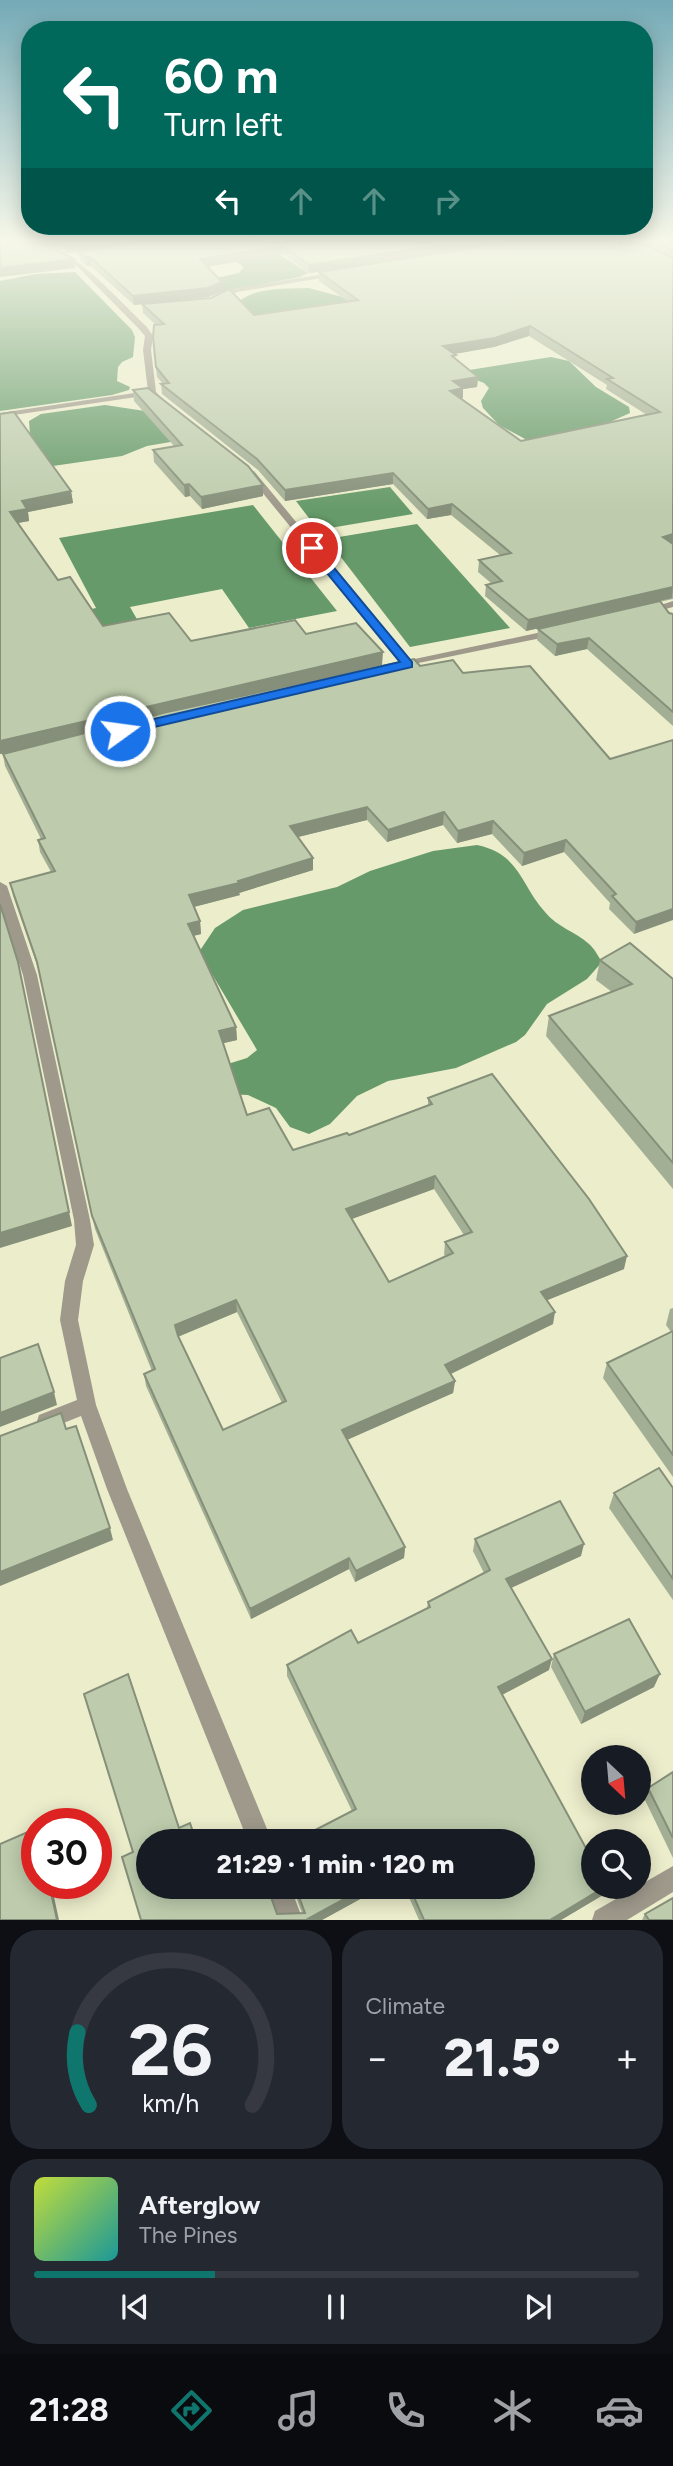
<!DOCTYPE html>
<html lang="en">
<head>
<meta charset="utf-8">
<style>
	:root { --surface:#171b24; --page:#242831; --text:#f1f3f6; --muted:#9ea1a6; --line:#363941; --accent:#0f766e }
	body { margin:0; font-family:Figtree,sans-serif; background:var(--page); color:var(--text); height:100vh; display:flex; flex-direction:column; font-size:26px; white-space:nowrap }
	* { box-sizing:border-box; margin:0 }
	p { font-size:23px; color:var(--muted) }
	.icon { flex:none; width:38px; height:38px; fill:none; stroke:currentColor; stroke-width:2; stroke-linecap:round; stroke-linejoin:round }
	.map { position:relative; height:1920px; overflow:hidden }
	.sheet { display:flex; flex-direction:column; gap:10px; padding:10px; background:#0d0f14; flex:1 }
	.sheet>* { flex:none }
	.guide { position:absolute; left:21px; top:21px; width:632px; height:214px; border-radius:28px; box-shadow:0 4px 18px #0003; background:#00695c; color:#fff; overflow:hidden }
	.needle { width:46px; rotate:154deg }
	.buttons { position:absolute; left:581px; top:1745px; display:grid; gap:14px }
	.buttons a { display:grid; place-items:center; width:70px; height:70px; border-radius:50%; background:var(--surface); box-shadow:0 4px 18px #0003; font-size:35px }
	.speed { position:absolute; left:21px; top:1808px; display:flex; gap:14px; font-size:35px; font-weight:700; text-align:center }
	.speed>* { display:grid; place-content:center; width:91px; height:91px; border-radius:50%; background:var(--surface); box-shadow:0 4px 18px #0003; line-height:1 }
	.speed .limit { border:10px solid #d22; background:#fff; color:#111 }
	.pin { position:absolute; display:grid; place-items:center; width:60px; height:60px; color:#fff; margin:-30px; border:4px solid #fff; border-radius:50%; box-shadow:0 2px 7px #0007 }
	.me { position:absolute; width:77px; margin:-38px; rotate:76deg; stroke-linejoin:round; filter:drop-shadow(0 0 5px #0008) }
	.turn { display:flex; align-items:center; gap:24px; height:147px; padding:0 28px; font-size:32px }
	.turn .icon { width:91px; height:91px; stroke-width:2.5 }
	.turn b { display:block; font-size:49px; line-height:60px }
	.lanes { display:flex; align-items:center; height:66px; padding:0 28px; background:#0003; justify-content:center; gap:35px; direction:ltr }
	.lanes .off { opacity:.35 }
	.big { font-size:52px; font-weight:800; line-height:1.1 }
	.sheet .card { flex:1; display:flex; flex-direction:column; justify-content:center; gap:10px; min-width:0; padding:0 24px; border-radius:28px; background:var(--page) }
	.sheet .dial { align-items:center; gap:0 }
	.dial svg { height:182px; overflow:visible; fill:none; stroke:var(--line); stroke-width:7; stroke-linecap:round; text-anchor:middle }
	.dial text { fill:var(--text); stroke:none }
	.song { display:flex; align-items:center; gap:21px }
	.cover { width:84px; height:84px; border-radius:10px; background:linear-gradient(135deg,hsl(70 70% 55%),hsl(180 70% 35%)) }
	.played { height:7px; border-radius:4px; background:linear-gradient(90deg,var(--accent) 30%,var(--line) 30%) }
	.keys { display:flex; justify-content:space-around; direction:ltr }
	.heat { display:flex; justify-content:space-between; align-items:center; font-size:38px; direction:ltr }
	.sheet .tiles { flex:1; display:grid; gap:10px; grid-template-columns:1fr 1fr }
	.card:last-child { grid-column:span 2 }
	.trip { position:absolute; left:136px; top:1829px; width:399px; height:70px; border-radius:35px; background:var(--surface); box-shadow:0 4px 18px #0003; font-weight:800; line-height:70px; text-align:center }
	.tabs { display:flex; height:112px; justify-content:space-around; align-items:center; background:#090b0e; color:var(--muted) }
	.tabs .icon { width:49px; height:49px }
	.tabs .selected { color:var(--accent) }
	.tabs b { font-size:32px; color:var(--text) }
	.map>svg:first-child { display:block }
</style>
</head>
<body>
<div class="map">
<svg width="673" height="1920" viewBox="0 0 673 1920">
	<rect width="100%" height="100%" fill="#ecedcb"/>
	<g fill="#669a6a">
		<polygon points="215,246 279,254 308,273 300,277 219,292 203,281 239,273 244,267"/>
		<polygon points="75,272 132,330 135,337 133,357 122,362 118,367 117,381 130,387 129,390 112,395 0,411 0,281 36,274"/>
		<path d="M309,288L346,298L375,295L281,328L235,306C251,286 286,289 309,288Z"/>
		<polygon points="551,357 569,361 596,387 629,407 630,413 601,426 527,440 499,425 483,408 481,401 489,388 484,383 466,376 463,371"/>
		<polygon points="105,405 145,411 188,439 147,446 122,456 46,467 30,435 29,421 41,414"/>
		<polygon points="390,487 413,514 318,530 296,501"/>
		<polygon points="253,505 337,611 249,628 222,589 130,607 142,628 78,640 65,615 96,608 59,538"/>
		<polygon points="417,524 510,628 410,647 327,539"/>
		<path d="M477,845C520,854 520,884 545,912C557,927 576,932 589,944C594,948 598,956 602,962L587,979L547,1004L525,1035L516,1042L456,1068L388,1081L357,1096L330,1124L309,1134L290,1127L276,1108L248,1095L226,1094L215,1068L247,1058L257,1050L199,952L215,928L243,910L337,887L370,871L433,851Z"/>
	</g>
	<g fill="none" stroke-linecap="round" stroke-linejoin="round">
		<g fill="#9e998b" fill-rule="evenodd">
			<path d="M34,242C69,242 121,303 146,326L153,336L151,350L156,392L167,403V407H161L150,395L0,417V413L148,391L143,350L145,336L140,330L77,266Z"/>
			<polygon points="338,272 340,275 237,292 217,301 212,300 235,288"/>
			<polygon points="248,471 254,471 410,660 556,629 561,632 556,635 394,668 394,664 401,662 248,475"/>
			<polygon points="673,601 673,607 647,614 642,611"/>
			<polygon points="0,882 7,886 37,975 90,1220 94,1245 83,1281 78,1320 96,1405 127,1489 272,1841 248,1841 107,1489 81,1416 46,1430 39,1427 37,1421 39,1415 77,1400 60,1320 65,1281 76,1245 74,1220 23,975 0,906"/>
			<polygon points="673,1866 673,1892 627,1920 592,1920 595,1911"/>
			<polygon points="266,1886 290,1886 303,1920 279,1920"/>
		</g>
	</g>
	<g fill="#a3af95" fill-rule="evenodd">
		<path d="M47,242H673V599L526,631L485,596L486,585L491,583L478,572L479,560L500,555L451,515L427,519L393,484L285,501L258,470L162,394L161,384H163L157,377L153,337L156,325L143,313L142,304L254,315L347,301L319,281V272L327,271L309,273L283,254L207,266L223,291L208,297L134,305L91,266H87L80,260L79,252L104,248L67,253ZM529,336L607,385L606,389L647,415L521,441L461,398H463V389L477,387L478,377L456,360L454,354L494,347Z"/>
		<polygon points="133,390 263,485 263,496 202,509 190,496 185,497 154,462 153,450 174,446 134,401"/>
		<path d="M0,414L71,491L73,503L28,512L29,521L18,523L58,580L103,626L191,641L306,634L382,665L312,681L420,666L463,673L610,759L673,740L634,934L609,909L610,903L564,852L522,866L492,834L457,843L443,825L387,842L367,820L298,837L313,870L239,893L240,895L193,907L200,921L201,934L193,936L236,1027L237,1040L223,1043L247,1115L293,1150L349,1135L428,1105V1098L624,1269L547,1300L553,1324L451,1374L455,1381L453,1393L347,1440L405,1547L404,1558L355,1582L349,1569L251,1619L146,1386L144,1374L152,1371L95,1229L40,974L13,896L10,883L51,872L40,852L38,840L41,839L5,766L3,754L31,747L0,754ZM434,1189L464,1235L445,1242L444,1255L446,1256L389,1282L352,1219ZM237,1312L282,1403L223,1430L178,1337Z"/>
		<polygon points="669,613 673,614 673,726 587,649 555,656 537,640 538,629"/>
		<polygon points="600,960 673,979 673,1189 546,1036 549,1016 612,992 596,980"/>
		<polygon points="673,1308 673,1477 603,1378 607,1363 671,1332 666,1325 670,1309"/>
		<polygon points="673,1488 673,1600 609,1508 614,1493"/>
		<polygon points="475,1539 581,1556 511,1588 549,1670 502,1695 603,1895 561,1920 419,1920 404,1886 523,1886 352,1811 287,1676 287,1665 358,1643 427,1608 428,1602 484,1573 473,1551"/>
		<polygon points="554,1654 654,1687 581,1724 551,1667"/>
		<polygon points="673,1772 673,1858 644,1798 648,1788"/>
		<polygon points="149,1886 277,1914 302,1913 292,1886 384,1886 322,1920 141,1920"/>
		<polygon points="645,1914 673,1920 642,1920"/>
	</g>
	<g fill="#858f79">
		<polygon points="84,242 140,242 67,253 66,245"/>
		<polygon points="459,242 514,242 309,273 309,265"/>
		<polygon points="283,246 283,254 200,268 200,259"/>
		<polygon points="86,257 90,257 91,266 87,266"/>
		<polygon points="74,259 75,268 0,277 0,268"/>
		<polygon points="222,282 223,291 208,297 134,305 133,296"/>
		<polygon points="530,326 529,336 494,347 443,356 443,346"/>
		<polygon points="478,377 477,387 463,389 463,398 449,401 450,391 453,381"/>
		<polygon points="393,473 393,484 285,501 285,490"/>
		<polygon points="189,484 190,496 185,497 184,485"/>
		<polygon points="263,485 263,496 202,509 201,497"/>
		<polygon points="71,491 73,503 28,512 29,521 12,524 10,512 22,501"/>
		<polygon points="452,504 451,515 427,519 428,509"/>
		<polygon points="673,534 673,545 663,537"/>
		<polygon points="673,587 672,598 526,631 528,620"/>
		<polygon points="589,638 587,649 555,656 557,644"/>
		<polygon points="383,652 382,665 0,754 0,741"/>
		<polygon points="367,807 367,820 290,839 290,826"/>
		<polygon points="444,812 443,825 387,842 388,830"/>
		<polygon points="493,821 492,834 457,843 458,831"/>
		<polygon points="566,840 564,852 522,866 524,853"/>
		<polygon points="313,858 313,870 239,893 240,895 190,908 189,895"/>
		<polygon points="673,909 673,920 634,934 636,922"/>
		<polygon points="200,921 201,934 189,937 188,924"/>
		<polygon points="20,976 72,1226 0,1248 0,1233"/>
		<polygon points="236,1027 237,1040 220,1044 219,1031"/>
		<polygon points="435,1176 434,1189 346,1221 346,1209"/>
		<polygon points="627,1256 624,1269 538,1304 541,1292"/>
		<polygon points="236,1300 237,1312 177,1337 175,1325"/>
		<polygon points="555,1312 553,1324 444,1377 445,1365"/>
		<polygon points="455,1381 453,1393 342,1442 342,1430"/>
		<polygon points="54,1392 57,1405 0,1427 0,1413"/>
		<polygon points="110,1528 113,1540 0,1586 0,1572"/>
		<polygon points="584,1544 581,1556 504,1591 506,1579"/>
		<polygon points="405,1547 404,1558 355,1582 356,1571"/>
		<polygon points="349,1558 349,1569 251,1619 250,1609"/>
		<polygon points="552,1659 549,1670 496,1698 498,1687"/>
		<polygon points="660,1674 654,1687 581,1724 585,1712"/>
		<polygon points="49,1883 51,1883 59,1920 57,1920"/>
		<polygon points="368,1886 384,1886 322,1920 306,1920"/>
		<polygon points="606,1886 603,1895 561,1920 550,1920"/>
	</g>
	<g fill="#beccad" stroke="#858f79" stroke-width="2" fill-rule="evenodd">
		<polygon points="0,242 43,242 74,259 0,268"/>
		<polygon points="61,242 84,242 66,245"/>
		<polygon points="137,242 459,242 309,265 283,246 200,259 222,282 208,288 133,296 90,257 86,257 79,252"/>
		<path d="M510,242H639L673,258V534L663,537L673,544V587L528,620L486,585L502,581L479,560L511,553L452,504L428,509L393,473L285,490L257,459L161,384L169,383L156,367L153,337L154,325L164,324L142,304L211,298L229,289L254,315L358,300L319,272ZM530,326L613,378L607,379L660,412L521,441L450,391L463,388L453,381L478,377L452,356L456,355L443,346L495,338Z"/>
		<polygon points="656,242 673,242 673,251"/>
		<polygon points="148,388 248,466 263,485 201,497 189,484 184,485 153,450 182,445 133,390"/>
		<polygon points="14,412 71,491 22,501 27,509 10,512 58,580 70,577 103,626 169,613 191,641 295,620 306,634 356,623 383,652 0,741 0,414"/>
		<polygon points="660,601 669,613 673,614 673,712 589,638 557,644 538,629"/>
		<path d="M414,659L420,666L453,660L463,673L530,666L610,759L673,740V909L636,922L612,896L616,894L566,840L524,853L493,821L458,831L444,812L388,830L367,807L290,826L313,858L238,881L239,883L189,895L200,921L188,924L236,1027L219,1031L247,1115L269,1108L293,1150L347,1133L349,1135L432,1104L428,1098L492,1074L589,1199L627,1256L541,1292L555,1312L445,1365L455,1381L342,1430L405,1547L356,1571L349,1558L250,1609L144,1374L155,1369L92,1216L37,962L10,883L55,871L38,840L45,838L3,754L167,712ZM435,1176L472,1232L445,1242L453,1253L389,1282L346,1209ZM236,1300L286,1401L223,1430L178,1336L175,1325Z"/>
		<polygon points="0,904 18,962 69,1212 0,1233"/>
		<polygon points="630,943 673,979 673,1163 549,1016 632,984 600,960"/>
		<polygon points="673,1331 673,1455 607,1363"/>
		<polygon points="38,1344 54,1392 0,1413 0,1358"/>
		<polygon points="61,1413 66,1429 76,1426 110,1528 0,1572 0,1436"/>
		<polygon points="659,1468 673,1488 673,1579 614,1493"/>
		<polygon points="560,1501 584,1544 506,1579 552,1659 498,1687 593,1861 593,1886 606,1886 550,1920 424,1920 409,1886 523,1886 523,1841 294,1841 356,1809 287,1665 351,1630 358,1643 430,1607 428,1602 490,1570 475,1539"/>
		<polygon points="629,1619 660,1674 585,1712 554,1654"/>
		<polygon points="128,1674 179,1828 190,1823 196,1841 149,1841 149,1886 267,1886 277,1914 305,1913 295,1886 368,1886 306,1920 141,1920 122,1857 133,1852 84,1694"/>
		<polygon points="673,1772 673,1838 648,1788"/>
		<polygon points="37,1828 37,1883 49,1883 57,1920 0,1920 0,1844"/>
		<polygon points="673,1898 673,1920 649,1920 645,1914"/>
	</g>
	<linearGradient id="sky" x2="0" y2="1"><stop stop-color="#74aab6"/><stop offset="0.47" stop-color="#f6f7e8"/><stop offset="1" stop-color="#f6f7e8" stop-opacity="0"/></linearGradient>
	<rect width="673" height="511" fill="url(#sky)"/>
	<polygon fill="#1a73e8" stroke="#114b97" stroke-width="2" points="308,546 316,546 412,662 412,667 120,735 115,734 115,728 400,662 308,550"/>
</svg>
<div class="buttons">
<a><svg class="needle" viewBox="-14 -14 28 28"><path d="M0-13l5 13h-10z" fill="#e53935"/><path d="M0 13l5-13h-10z" fill="#9ea1a6"/></svg></a>
<a><svg class="icon" aria-label="search" viewBox="0 0 24 24"><circle cx="10" cy="10" r="6"/><path d="M15 15l6 6"/></svg></a>
</div>
<div class="speed"><div class="limit">30</div></div>
<div class="pin" style="left:312px;top:548px;background:#d93025"><svg class="icon" aria-label="arrive" viewBox="0 0 24 24"><path d="M6 21V4h12l-3 4 3 4H6"/></svg></div>
<svg class="me" style="left:120px;top:731px" viewBox="-20 -20 40 40"><circle r="17" fill="#1a73e8" stroke="#fff" stroke-width="3"/><path d="M0-11L8 9 0 5-8 9z" fill="#fff"/></svg>
<div class="trip">21:29 · 1 min · 120 m</div>
<div class="guide">
<div class="turn"><svg class="icon" aria-label="left" viewBox="0 0 24 24"><path d="M17 20v-9H6M10 6l-5 5 5 5"/></svg><div><b>60 m</b>Turn left</div></div>
<div class="lanes"><svg class="icon" aria-label="left" viewBox="0 0 24 24"><path d="M17 20v-9H6M10 6l-5 5 5 5"/></svg><svg class="icon off" aria-label="ahead" viewBox="0 0 24 24"><path d="M12 20V5M6 11l6-6 6 6"/></svg><svg class="icon off" aria-label="ahead" viewBox="0 0 24 24"><path d="M12 20V5M6 11l6-6 6 6"/></svg><svg class="icon off" aria-label="right" viewBox="0 0 24 24"><path d="M7 20v-9h11M14 6l5 5-5 5"/></svg></div>
</div>
</div>
<section class="sheet">
<div class="tiles">
<div class="card dial"><svg viewBox="0 0 100 80">
<path d="M14 69A42 42 0 1 1 86 69"/>
<path d="M14 69A42 42 0 0 1 9 37" stroke="#0f766e"/>
<text x="50" y="56" font-size="32" font-weight="700">26</text>
<text x="50" y="72" font-size="11">km/h</text>
</svg></div>
<div class="card"><p>Climate</p>
<div class="heat"><a>−</a><b class="big">21.5°</b><a>+</a></div>
</div>
<div class="card">
<div class="song"><i class="cover"></i><div><b>Afterglow</b><p>The Pines</p></div></div>
<div class="played"></div>
<div class="keys"><svg class="icon" aria-label="previous" viewBox="0 0 24 24"><path d="M18 5L8 12l10 7zM5 5v14"/></svg><svg class="icon" aria-label="pause" viewBox="0 0 24 24"><path d="M8 5v14M16 5v14"/></svg><svg class="icon" aria-label="next" viewBox="0 0 24 24"><path d="M6 5l10 7-10 7zM19 5v14"/></svg></div>
</div>
</div>
</section>
<nav class="tabs">
<b>21:28</b>
<svg class="icon selected" aria-label="directions" viewBox="0 0 24 24"><path d="M12 3l9 9-9 9-9-9zM9 14v-3h6M13 9l2 2-2 2"/></svg>
<svg class="icon" aria-label="music" viewBox="0 0 24 24"><path d="M9 18V5l10-2v13"/><circle cx="6" cy="18" r="3"/><circle cx="16" cy="16" r="3"/></svg>
<svg class="icon" aria-label="phone" viewBox="0 0 24 24"><path d="M5 4h4l2 5-3 2q2 4 5 5l2-3 5 2v4C11 20 4 13 5 4z"/></svg>
<svg class="icon" aria-label="climate" viewBox="0 0 24 24"><path d="M12 3v18M4 7l16 10M4 17L20 7"/></svg>
<svg class="icon" aria-label="car" viewBox="0 0 24 24"><path d="M5 17H2v-5l4-1 3-4h7l3 4 3 1v5h-3M9 17h6M6 11h13"/><circle cx="7" cy="17" r="2"/><circle cx="17" cy="17" r="2"/></svg>
</nav>
</body>
</html>
